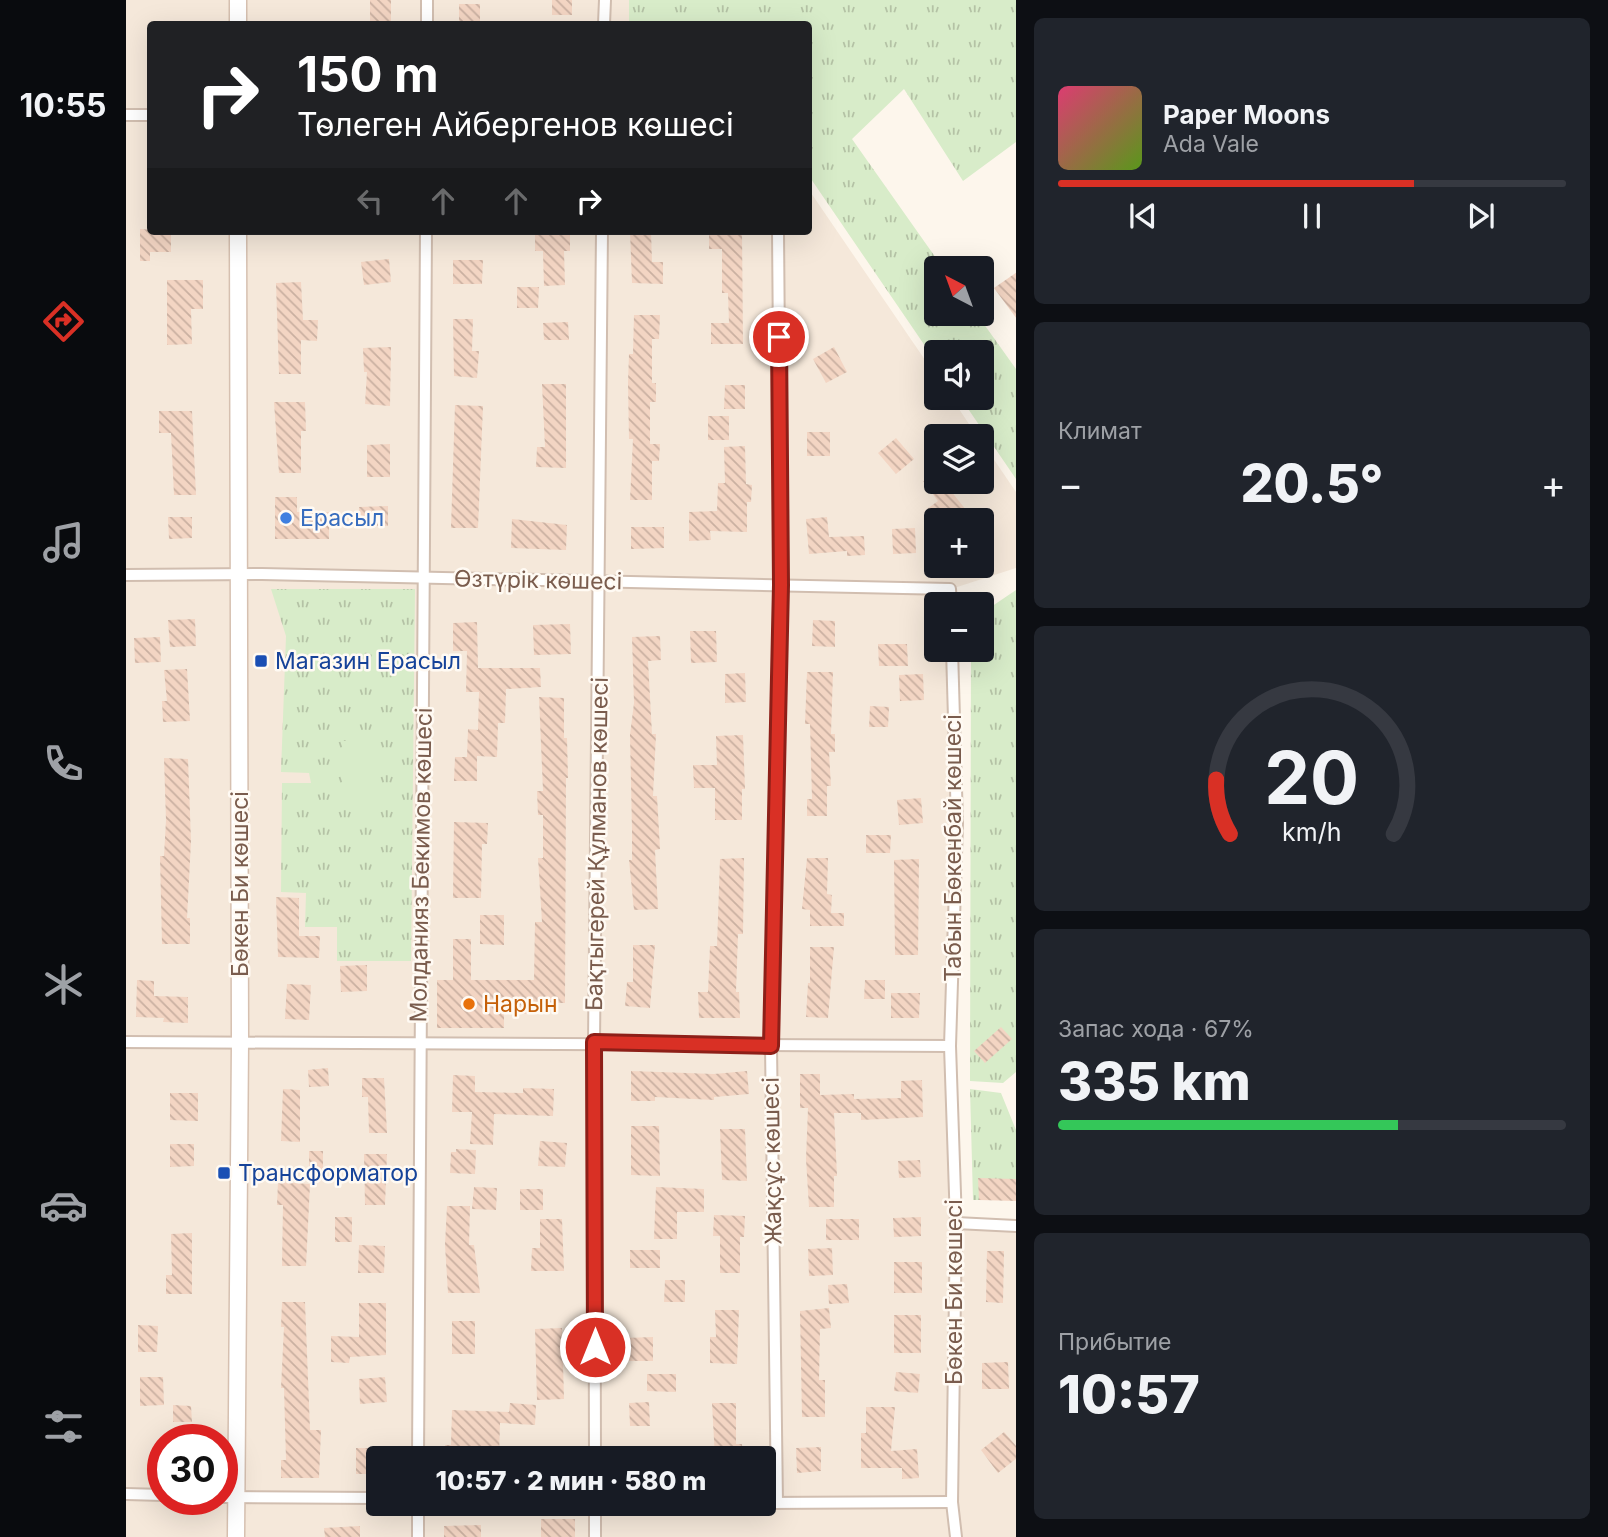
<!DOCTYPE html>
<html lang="ru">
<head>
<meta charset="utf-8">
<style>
	:root { --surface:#171b24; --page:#20242c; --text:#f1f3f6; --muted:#9ea1a6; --line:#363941; --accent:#d93025 }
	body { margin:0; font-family:Inter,sans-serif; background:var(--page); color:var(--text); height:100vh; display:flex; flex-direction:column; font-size:26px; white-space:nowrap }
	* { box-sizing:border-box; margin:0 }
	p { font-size:23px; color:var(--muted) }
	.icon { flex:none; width:38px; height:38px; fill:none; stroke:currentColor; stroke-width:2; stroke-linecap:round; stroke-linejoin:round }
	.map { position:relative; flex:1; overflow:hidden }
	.panel { display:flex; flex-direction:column; gap:18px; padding:18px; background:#0d0f14; width:592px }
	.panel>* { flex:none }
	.hud { position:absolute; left:21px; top:21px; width:665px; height:214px; border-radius:7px; box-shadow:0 7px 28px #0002; background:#202124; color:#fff; overflow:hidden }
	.needle { width:46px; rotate:319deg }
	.controls { position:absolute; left:798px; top:256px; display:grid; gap:14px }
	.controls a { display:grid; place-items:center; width:70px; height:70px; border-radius:7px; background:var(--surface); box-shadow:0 7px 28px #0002; font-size:35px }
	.speed { position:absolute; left:21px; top:1424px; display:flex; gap:14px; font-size:35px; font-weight:700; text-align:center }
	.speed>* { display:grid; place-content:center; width:91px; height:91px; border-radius:50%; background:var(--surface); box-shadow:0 7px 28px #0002; line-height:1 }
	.speed .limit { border:10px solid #d22; background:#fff; color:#111 }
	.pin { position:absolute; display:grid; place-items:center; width:60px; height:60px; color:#fff; margin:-30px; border:4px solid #fff; border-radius:50%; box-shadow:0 2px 7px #0007 }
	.me { position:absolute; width:77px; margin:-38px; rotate:0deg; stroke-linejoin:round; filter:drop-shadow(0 0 5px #0008) }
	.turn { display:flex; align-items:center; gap:24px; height:147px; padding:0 35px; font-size:32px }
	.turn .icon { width:91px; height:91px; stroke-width:2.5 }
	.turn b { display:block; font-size:49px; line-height:60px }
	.lanes { display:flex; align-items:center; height:66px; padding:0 35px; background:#0003; justify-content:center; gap:35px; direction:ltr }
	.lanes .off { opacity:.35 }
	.big { font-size:52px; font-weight:800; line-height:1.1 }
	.panel .tile { flex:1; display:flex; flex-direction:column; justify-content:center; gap:10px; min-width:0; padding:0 24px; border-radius:10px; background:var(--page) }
	.panel .dial { align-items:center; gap:0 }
	.dial svg { height:182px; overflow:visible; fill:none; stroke:var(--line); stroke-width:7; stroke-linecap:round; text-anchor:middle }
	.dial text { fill:var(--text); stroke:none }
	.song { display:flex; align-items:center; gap:21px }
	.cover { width:84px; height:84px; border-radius:10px; background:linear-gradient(135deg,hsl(340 70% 55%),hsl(90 70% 35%)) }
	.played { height:7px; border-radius:4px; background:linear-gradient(90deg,var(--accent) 70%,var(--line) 70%) }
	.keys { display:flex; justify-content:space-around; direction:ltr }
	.heat { display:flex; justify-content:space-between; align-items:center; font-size:38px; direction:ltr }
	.charge { height:10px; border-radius:5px; background:linear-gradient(90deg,#34c759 67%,var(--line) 0) }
	.trip { position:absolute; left:240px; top:1446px; width:410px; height:70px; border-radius:7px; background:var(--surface); box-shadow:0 7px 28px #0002; font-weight:800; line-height:70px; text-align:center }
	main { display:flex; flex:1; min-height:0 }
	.dock { display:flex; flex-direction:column; width:126px; justify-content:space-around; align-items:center; background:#090b0e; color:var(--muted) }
	.dock .icon { width:49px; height:49px }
	.dock .active { color:var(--accent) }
	.dock b { font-size:32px; color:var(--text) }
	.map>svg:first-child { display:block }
</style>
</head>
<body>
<main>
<nav class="dock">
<b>10:55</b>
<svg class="icon active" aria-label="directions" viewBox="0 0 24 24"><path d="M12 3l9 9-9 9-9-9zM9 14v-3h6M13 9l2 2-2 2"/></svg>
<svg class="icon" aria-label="music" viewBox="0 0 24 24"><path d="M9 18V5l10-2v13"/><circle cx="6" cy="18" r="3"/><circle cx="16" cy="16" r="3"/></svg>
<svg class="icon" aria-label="phone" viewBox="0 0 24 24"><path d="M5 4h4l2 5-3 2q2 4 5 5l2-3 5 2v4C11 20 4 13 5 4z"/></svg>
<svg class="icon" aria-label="climate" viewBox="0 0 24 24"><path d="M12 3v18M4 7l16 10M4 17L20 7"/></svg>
<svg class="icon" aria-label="car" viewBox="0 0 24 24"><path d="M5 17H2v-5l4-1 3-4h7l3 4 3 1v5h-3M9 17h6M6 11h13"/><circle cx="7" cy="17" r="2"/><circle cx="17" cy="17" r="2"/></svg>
<svg class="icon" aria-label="filters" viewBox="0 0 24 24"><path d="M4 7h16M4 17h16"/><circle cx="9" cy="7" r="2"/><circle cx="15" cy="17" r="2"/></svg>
</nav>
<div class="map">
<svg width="891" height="1537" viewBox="0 0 891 1537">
	<defs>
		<pattern id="grass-tufts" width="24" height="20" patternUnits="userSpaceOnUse" patternTransform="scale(1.75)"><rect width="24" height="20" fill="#d8ecc9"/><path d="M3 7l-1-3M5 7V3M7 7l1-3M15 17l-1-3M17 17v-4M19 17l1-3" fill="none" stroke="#b4c2a5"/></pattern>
		<pattern id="building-back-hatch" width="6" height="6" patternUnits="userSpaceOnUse" patternTransform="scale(1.75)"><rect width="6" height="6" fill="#f3d5c3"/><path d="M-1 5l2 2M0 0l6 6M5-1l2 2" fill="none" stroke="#cab0a1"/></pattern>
	</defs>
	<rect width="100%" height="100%" fill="#fdf6ec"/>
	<path fill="#f5e8da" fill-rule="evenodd" d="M0,0H591L600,24H24V231H682L683,190L810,376V397H825L851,436H810V481H856V442L890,492V568L825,589V604H810V649H826L831,823L824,1046L830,1222L890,1226V1537H0ZM810,520H856V565H810ZM37,1440H96V1500H37ZM252,1458H637V1503H252Z"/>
	<g fill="url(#grass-tufts)">
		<polygon points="503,0 890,0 890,142 837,181 778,89 726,139 817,268 810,268 810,313 850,313 890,369 890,479 834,397 856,397 856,352 810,352 810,362 683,176 682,24 503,24"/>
		<polygon points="145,589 289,589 285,961 211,961 211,927 179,927 180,893 155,892 156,783 185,783 183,773 155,772 160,636"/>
		<polygon points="890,590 890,1072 877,1083 844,1081 845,649 856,649 856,613"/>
		<polygon points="844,1089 875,1093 890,1130 890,1179 853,1179 853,1200 847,1200"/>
	</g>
	<rect fill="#d8ecc9" x="217" y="741" width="31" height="64"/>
	<g fill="url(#building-back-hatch)">
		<rect x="244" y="0" width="21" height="24"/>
		<rect x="426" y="0" width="20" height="15"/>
		<rect x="333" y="4" width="21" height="20"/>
		<polygon points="14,229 45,231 45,252 24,252 24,261 14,261"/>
		<polygon points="409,231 444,231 444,251 438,251 439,285 418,286 417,251 409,251"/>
		<polygon points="504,231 525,231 526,262 537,262 537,284 506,283"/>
		<polygon points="616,231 617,344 585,344 585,323 603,323 602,293 596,293 596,249 583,249 583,232"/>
		<polygon points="263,259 265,282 238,285 235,262"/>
		<polygon points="327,260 357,260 356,284 327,284"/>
		<polygon points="891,272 891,319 868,288"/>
		<polygon points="41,280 77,280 77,309 65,309 66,344 41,345"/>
		<polygon points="175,282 177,320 192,320 191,341 175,340 175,374 153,374 150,283"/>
		<polygon points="391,287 413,287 412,308 391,308"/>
		<polygon points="508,315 534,315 533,339 526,339 526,383 530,383 530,402 524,402 524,444 534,444 533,461 526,461 526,500 504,500 507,439 503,439 502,383 503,354 507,354"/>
		<polygon points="327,319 347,319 346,351 353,351 351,378 328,376"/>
		<polygon points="442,322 443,340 418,340 417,323"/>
		<polygon points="265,347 264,406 239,404 241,372 238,372 237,348"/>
		<polygon points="708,347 721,372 700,383 687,359"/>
		<polygon points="416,384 440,384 440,468 410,467 411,447 419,447"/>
		<polygon points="599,385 619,385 619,409 598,409"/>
		<polygon points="148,402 179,402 180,431 175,431 175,473 153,473"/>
		<polygon points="329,405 357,406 352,528 325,528"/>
		<polygon points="33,411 66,411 70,495 48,495 45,433 33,433"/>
		<rect x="582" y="416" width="21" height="24"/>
		<rect x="681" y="432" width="23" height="24"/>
		<polygon points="770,438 788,459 770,474 752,453"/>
		<polygon points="264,444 264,477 241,477 241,445"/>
		<polygon points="619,446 620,484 626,485 625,502 621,502 621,532 584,531 585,540 563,541 563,512 591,511 592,483 599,483 598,447"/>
		<polygon points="797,481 817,481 848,520 810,520 801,509 812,501"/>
		<polygon points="149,497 171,497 171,512 203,512 203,539 149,539"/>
		<polygon points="262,506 262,526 233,526 233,507"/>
		<polygon points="42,517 66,517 66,538 43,539"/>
		<polygon points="701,517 703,537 738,536 739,555 721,556 721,551 683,554 680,519"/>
		<polygon points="386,519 441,525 440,550 385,548"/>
		<polygon points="505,527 538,527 538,548 505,549"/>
		<polygon points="789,528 790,553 767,554 766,529"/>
		<polygon points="69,619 70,646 44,647 42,620"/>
		<polygon points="687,620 709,621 709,647 686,646"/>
		<polygon points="351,622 352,668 414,668 415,687 380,689 379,723 372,723 371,757 351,756 351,781 328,781 329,757 341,757 342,729 352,730 353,692 340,692 341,651 327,651 327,623"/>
		<polygon points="444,624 445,654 408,655 407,625"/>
		<polygon points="564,631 590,631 591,662 565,663"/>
		<polygon points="534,636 535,660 522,661 526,734 530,734 527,796 531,796 534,849 529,850 532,909 508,910 503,860 506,860 506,830 504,735 508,703 506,637"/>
		<polygon points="34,637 35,662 9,663 8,638"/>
		<polygon points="752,644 781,644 782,666 753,666"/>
		<polygon points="61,669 64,721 37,722 36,701 41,701 38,670"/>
		<polygon points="681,672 707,672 705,734 709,734 709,752 703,752 705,786 701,786 701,816 681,816 681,799 686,799 684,724 679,724"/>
		<polygon points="619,673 620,702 599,703 599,674"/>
		<polygon points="797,674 798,700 774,701 773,675"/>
		<polygon points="413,697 438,698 438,738 441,738 442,778 440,778 439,1003 409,1003 408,1014 378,1014 378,1028 311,1028 311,980 327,980 327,939 345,939 345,980 408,980 409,922 416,922 412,858 417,858 417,815 412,815 411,791 417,791"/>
		<polygon points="744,706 763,707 762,727 743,727"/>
		<polygon points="617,735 619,789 616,789 616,820 589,820 589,788 568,788 567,765 591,765 590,736"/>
		<polygon points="38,758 62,759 65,841 61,918 64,918 64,944 36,944 34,856 38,856 40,820"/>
		<polygon points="795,798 797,823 773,825 771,800"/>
		<polygon points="328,822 362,823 361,844 356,844 355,898 327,898"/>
		<polygon points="740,835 765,835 764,853 740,853"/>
		<polygon points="618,858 617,934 612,934 610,992 613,992 614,1018 573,1018 572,992 582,992 584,946 591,946 594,859"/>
		<polygon points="681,858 702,858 701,894 706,895 705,913 718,913 718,926 684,926 684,910 676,909"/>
		<polygon points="793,859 792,955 769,955 768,860"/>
		<polygon points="150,897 173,898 173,936 194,936 193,958 152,957"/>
		<polygon points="354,915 378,915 378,945 354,944"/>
		<polygon points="507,945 529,945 524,1008 499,1006 501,982 507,982"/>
		<polygon points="684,947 708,947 702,1018 680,1017 682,983 684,983"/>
		<polygon points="241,965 241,991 215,992 214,966"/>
		<polygon points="11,980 28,981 28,996 62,997 62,1023 37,1022 38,1018 10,1017"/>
		<polygon points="739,980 759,980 759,999 738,999"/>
		<polygon points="161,984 185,985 183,1020 159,1019"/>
		<polygon points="765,993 794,993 793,1018 765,1018"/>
		<polygon points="875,1027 886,1039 859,1063 848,1051"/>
		<polygon points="202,1068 203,1086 183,1087 182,1070"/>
		<polygon points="505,1071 588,1074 621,1071 623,1094 588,1097 588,1100 529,1097 529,1101 505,1101"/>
		<polygon points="674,1074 694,1074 694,1095 728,1094 728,1099 775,1098 775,1081 796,1080 797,1117 735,1120 735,1113 708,1113 711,1176 708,1176 708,1207 683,1207 680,1159 682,1108 674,1108"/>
		<polygon points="327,1075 349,1076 349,1092 397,1093 397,1088 428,1089 427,1116 368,1114 367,1145 344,1144 346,1112 326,1112"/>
		<polygon points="236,1078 258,1078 261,1133 243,1133 242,1097 236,1097"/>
		<polygon points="157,1089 174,1090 174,1142 155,1141"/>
		<polygon points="44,1093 72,1093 72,1121 44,1120"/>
		<polygon points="505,1126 533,1126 534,1176 505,1175"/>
		<polygon points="594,1129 619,1129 621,1181 596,1180"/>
		<polygon points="414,1141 441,1143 439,1167 412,1166"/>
		<polygon points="44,1144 68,1144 68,1166 44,1167"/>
		<polygon points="330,1149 350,1150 349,1174 324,1173 325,1152 330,1152"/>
		<polygon points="183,1151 197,1151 197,1178 183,1179"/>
		<polygon points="238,1154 261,1154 259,1205 239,1205"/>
		<polygon points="794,1160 795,1177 773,1178 772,1161"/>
		<polygon points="852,1178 891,1179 891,1201 853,1200"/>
		<polygon points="152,1182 184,1184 180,1266 156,1266 157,1205 151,1205"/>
		<polygon points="348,1187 371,1188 370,1210 346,1209"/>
		<polygon points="530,1187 578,1189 578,1212 551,1212 551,1239 528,1239"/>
		<rect x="394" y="1189" width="23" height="21"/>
		<polygon points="321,1206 344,1206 343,1245 348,1245 354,1293 322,1293 319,1245"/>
		<polygon points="588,1215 619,1216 618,1237 614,1237 614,1273 594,1273 594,1236 587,1236"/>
		<rect x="209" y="1217" width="17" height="25"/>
		<polygon points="795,1217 795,1236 768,1237 767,1218"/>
		<polygon points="414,1219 436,1219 438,1271 405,1271 406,1248 414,1248"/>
		<rect x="700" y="1219" width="33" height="21"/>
		<polygon points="66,1233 66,1294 40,1294 40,1275 46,1275 45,1234"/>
		<polygon points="233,1245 259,1246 258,1273 232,1273"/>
		<polygon points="706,1248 707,1275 683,1276 682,1249"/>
		<rect x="504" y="1250" width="30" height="18"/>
		<polygon points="861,1251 878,1251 877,1303 860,1302"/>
		<rect x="768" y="1262" width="28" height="31"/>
		<polygon points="539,1280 559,1280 559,1302 538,1302"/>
		<polygon points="721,1284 723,1303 703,1304 702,1285"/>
		<polygon points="156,1302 179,1302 184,1430 195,1430 193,1478 155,1478 155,1460 160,1460 158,1388 155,1388 158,1327 155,1327"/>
		<polygon points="233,1303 260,1303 260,1355 224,1357 223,1363 205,1362 205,1336 233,1337"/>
		<polygon points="703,1308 705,1328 694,1329 693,1380 699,1380 699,1417 676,1417 674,1311"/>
		<polygon points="589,1310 613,1310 611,1364 584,1363 584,1337 590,1337"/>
		<rect x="768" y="1315" width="27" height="38"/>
		<rect x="326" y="1321" width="23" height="33"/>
		<polygon points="12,1325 32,1326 31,1352 12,1352"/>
		<polygon points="436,1328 438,1399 411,1400 409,1329"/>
		<polygon points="527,1337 527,1361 499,1361 499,1338"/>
		<polygon points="882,1362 883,1389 856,1389 856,1363"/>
		<polygon points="770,1372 794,1374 792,1393 768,1391"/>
		<polygon points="521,1374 550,1374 550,1392 521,1391"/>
		<polygon points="14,1377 37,1377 38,1405 14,1406"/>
		<polygon points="259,1377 261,1402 234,1404 233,1379"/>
		<polygon points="523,1402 524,1426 504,1426 503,1403"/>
		<polygon points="384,1403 410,1405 409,1425 374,1423 373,1458 319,1458 319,1445 325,1445 326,1410 383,1412"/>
		<polygon points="586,1403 610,1403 610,1444 616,1444 617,1458 589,1458"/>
		<polygon points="47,1405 65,1406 66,1422 47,1422"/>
		<polygon points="740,1407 769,1407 765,1451 791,1449 793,1478 776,1479 776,1468 735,1468 735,1433 740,1433"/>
		<polygon points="878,1432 891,1447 891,1458 872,1473 855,1450"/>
		<polygon points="695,1447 695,1471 671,1473 670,1448"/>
		<rect x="230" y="1448" width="22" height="26"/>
		<rect x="415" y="1519" width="34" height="18"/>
		<polygon points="355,1525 355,1537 318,1537 318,1526"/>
		<polygon points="234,1526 234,1537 199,1537 198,1528"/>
	</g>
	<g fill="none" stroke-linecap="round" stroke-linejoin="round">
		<g stroke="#d1beb0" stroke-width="14">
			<g id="street">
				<polyline points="301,24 301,0"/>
				<polyline points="478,24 479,0"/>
				<polyline points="0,115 24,115"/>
				<polyline points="0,575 136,574 824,589 825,604"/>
				<polyline points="826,649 831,823 824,1046 830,1223 826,1502 830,1537"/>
				<polyline points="0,1042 824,1046"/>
				<polyline points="830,1223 891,1226"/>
				<polyline points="292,1458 300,231"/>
				<polyline points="469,1458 468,1043 476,231"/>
				<polyline points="0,1494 37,1495"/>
				<polyline points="96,1497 252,1498"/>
				<polyline points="292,1503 292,1537"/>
				<polyline points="469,1503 469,1537"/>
				<polyline points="636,1503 826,1502"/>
				<polyline points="651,1503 645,1046 655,585 652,231"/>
			</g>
		</g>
		<g stroke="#d6c0b0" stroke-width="19">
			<g id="secondary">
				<polyline points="112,0 112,24"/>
				<polyline points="110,1537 114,1042 112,231"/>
			</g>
		</g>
		<use href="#street" stroke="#fff" stroke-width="10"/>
		<use href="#secondary" stroke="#fff" stroke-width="16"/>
	</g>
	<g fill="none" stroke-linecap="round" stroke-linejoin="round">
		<g stroke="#8d1f18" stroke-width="18">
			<polyline id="route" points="469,1347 468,1042 645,1046 655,585 653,337"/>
		</g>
		<use href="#route" stroke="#d93025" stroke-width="12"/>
	</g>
	<circle fill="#3f7fe0" stroke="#fffaf3" stroke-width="2.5" cx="160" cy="518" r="7"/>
	<g fill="#1a4fb4" stroke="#fffaf3" stroke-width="2.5">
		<rect x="128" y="654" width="14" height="14" rx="3.5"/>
		<rect x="91" y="1166" width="14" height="14" rx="3.5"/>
	</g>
	<circle fill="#e8710a" stroke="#fffaf3" stroke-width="2.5" cx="343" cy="1004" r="7"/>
	<g text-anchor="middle" stroke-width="5" stroke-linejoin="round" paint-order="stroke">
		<g font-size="23" fill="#366cbe" stroke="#fffaf3" text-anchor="start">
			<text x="174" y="526">Ерасыл</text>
		</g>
		<g font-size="23" fill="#7a5c4d" stroke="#fffaf3">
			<text transform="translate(412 580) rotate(1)" y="8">Өзтүрік көшесі</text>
			<text transform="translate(471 844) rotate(-89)" y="8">Бақтыгерей Құлманов көшесі</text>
			<text transform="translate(827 848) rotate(-90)" y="8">Табын Бөкенбай көшесі</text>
			<text transform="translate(295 865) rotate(-89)" y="8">Молданияз Бекимов көшесі</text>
			<text transform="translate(114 884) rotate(-90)" y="8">Бөкен Би көшесі</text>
			<text transform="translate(646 1161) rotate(-91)" y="8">Жақсұс көшесі</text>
			<text transform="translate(828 1292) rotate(-90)" y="8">Бөкен Би көшесі</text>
		</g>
		<g font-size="23" fill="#164399" stroke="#fffaf3" text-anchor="start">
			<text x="149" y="669">Магазин Ерасыл</text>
			<text x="112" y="1181">Трансформатор</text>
		</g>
		<g font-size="23" fill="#c56008" stroke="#fffaf3" text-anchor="start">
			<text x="357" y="1012">Нарын</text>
		</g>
	</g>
</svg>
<div class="controls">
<a><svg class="needle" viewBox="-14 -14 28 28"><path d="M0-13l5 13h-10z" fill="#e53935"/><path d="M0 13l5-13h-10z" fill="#9ea1a6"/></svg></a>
<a><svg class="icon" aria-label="sound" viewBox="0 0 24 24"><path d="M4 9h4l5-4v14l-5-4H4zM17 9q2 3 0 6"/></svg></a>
<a><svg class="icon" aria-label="layers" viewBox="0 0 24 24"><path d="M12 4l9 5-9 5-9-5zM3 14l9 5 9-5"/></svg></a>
<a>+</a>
<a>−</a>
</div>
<div class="speed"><div class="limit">30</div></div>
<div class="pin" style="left:653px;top:337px;background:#d93025"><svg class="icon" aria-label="arrive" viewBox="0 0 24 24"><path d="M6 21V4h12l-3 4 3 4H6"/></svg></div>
<svg class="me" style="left:469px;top:1347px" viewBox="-20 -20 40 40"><circle r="17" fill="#d93025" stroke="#fff" stroke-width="3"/><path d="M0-11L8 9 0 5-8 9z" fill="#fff"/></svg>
<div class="trip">10:57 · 2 мин · 580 m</div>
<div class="hud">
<div class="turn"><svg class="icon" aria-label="right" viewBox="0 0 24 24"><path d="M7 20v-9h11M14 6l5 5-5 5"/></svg><div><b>150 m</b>Төлеген Айбергенов көшесі</div></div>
<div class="lanes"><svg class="icon off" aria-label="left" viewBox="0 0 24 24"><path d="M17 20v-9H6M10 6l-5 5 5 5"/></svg><svg class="icon off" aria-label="ahead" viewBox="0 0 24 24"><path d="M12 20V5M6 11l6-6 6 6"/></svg><svg class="icon off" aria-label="ahead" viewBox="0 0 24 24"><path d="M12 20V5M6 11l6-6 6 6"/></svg><svg class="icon" aria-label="right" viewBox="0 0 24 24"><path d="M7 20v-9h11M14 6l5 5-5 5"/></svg></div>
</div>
</div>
<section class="panel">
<div class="tile">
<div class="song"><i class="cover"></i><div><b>Paper Moons</b><p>Ada Vale</p></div></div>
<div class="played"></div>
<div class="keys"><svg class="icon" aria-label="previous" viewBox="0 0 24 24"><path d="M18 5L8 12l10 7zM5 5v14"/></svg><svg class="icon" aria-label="pause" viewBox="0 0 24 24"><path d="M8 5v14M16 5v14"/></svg><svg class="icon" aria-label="next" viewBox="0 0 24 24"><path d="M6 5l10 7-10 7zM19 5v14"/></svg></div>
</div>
<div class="tile"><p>Климат</p>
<div class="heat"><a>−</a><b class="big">20.5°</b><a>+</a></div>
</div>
<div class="tile dial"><svg viewBox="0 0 100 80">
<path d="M14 69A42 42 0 1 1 86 69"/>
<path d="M14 69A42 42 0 0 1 8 45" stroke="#d93025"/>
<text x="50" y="56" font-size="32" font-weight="700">20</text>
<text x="50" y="72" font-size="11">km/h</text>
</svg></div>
<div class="tile"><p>Запас хода · 67%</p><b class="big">335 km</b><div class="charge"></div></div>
<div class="tile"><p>Прибытие</p><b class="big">10:57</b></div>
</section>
</main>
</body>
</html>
